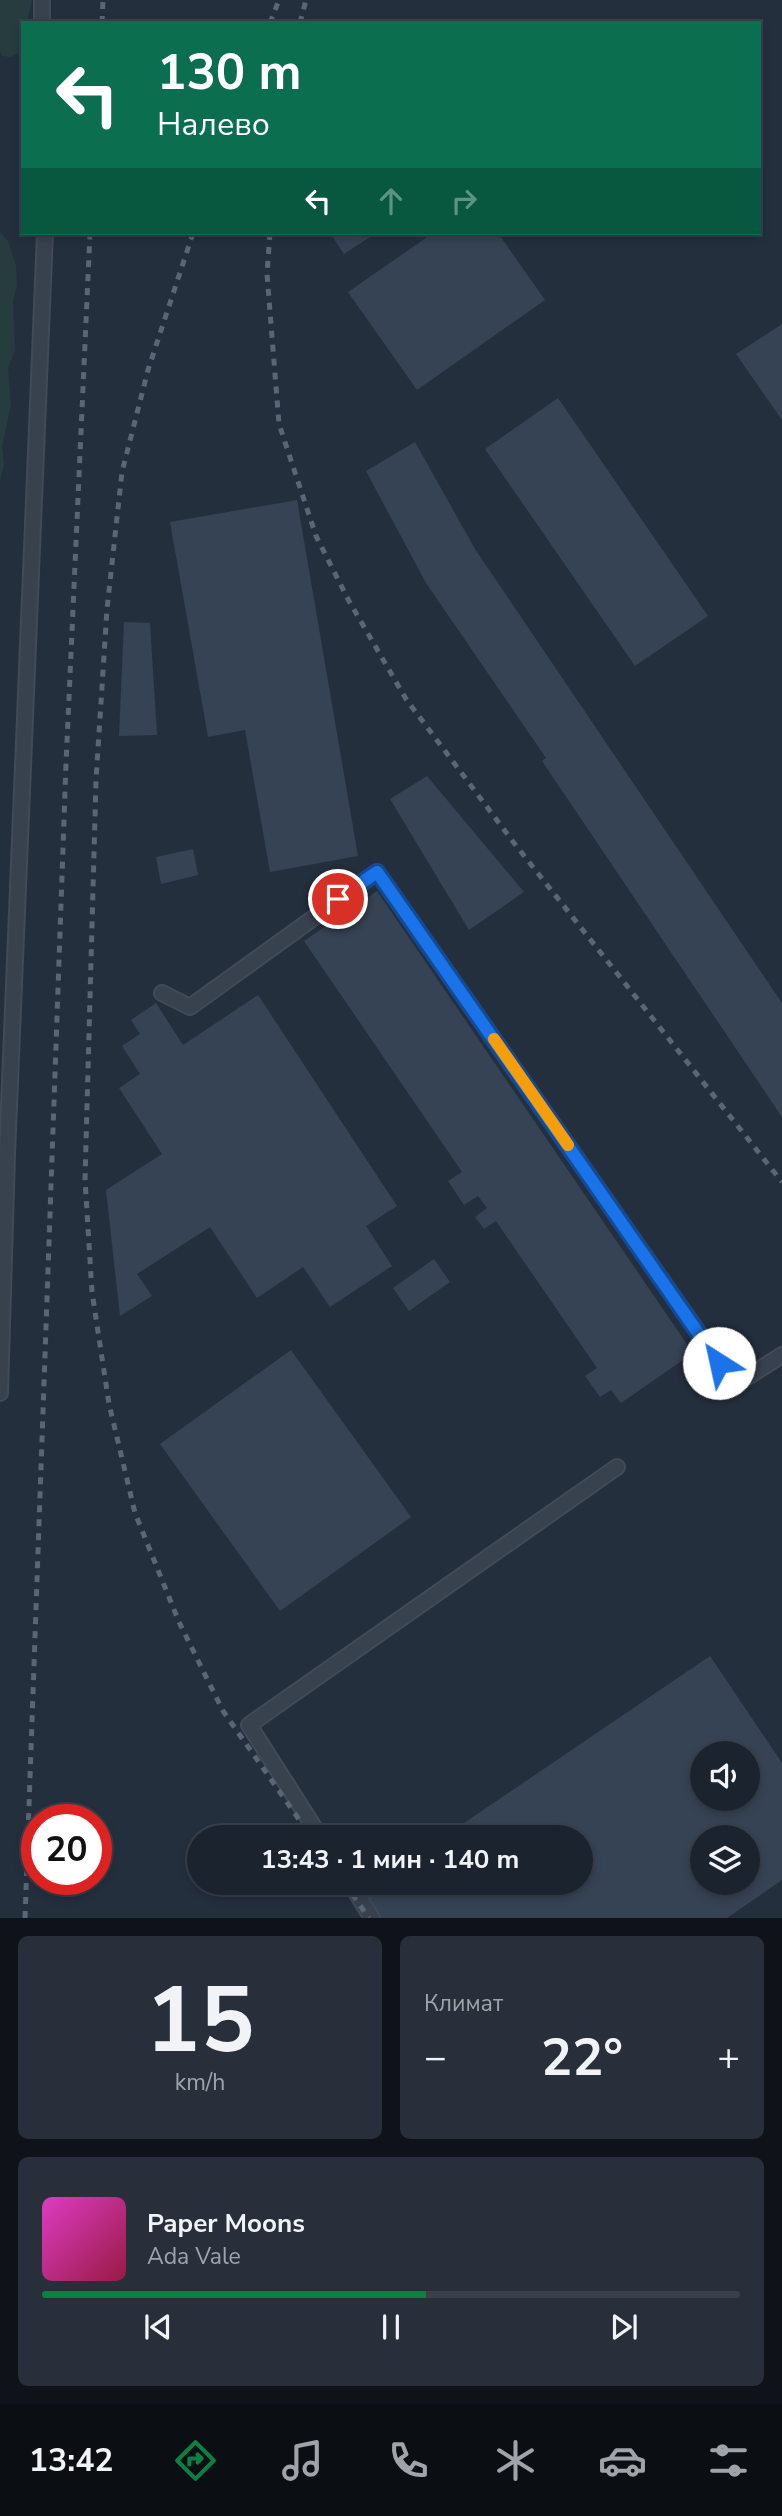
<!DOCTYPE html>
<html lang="ru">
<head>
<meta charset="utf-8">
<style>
	:root { --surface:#1b232e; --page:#282f3a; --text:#f1f3f6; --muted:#a0a4aa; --line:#39404a; --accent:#0b8043 }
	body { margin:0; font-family:"Nunito Sans",sans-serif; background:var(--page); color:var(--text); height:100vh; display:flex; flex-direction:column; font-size:26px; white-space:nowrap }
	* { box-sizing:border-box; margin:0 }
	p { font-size:23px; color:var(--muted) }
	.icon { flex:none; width:38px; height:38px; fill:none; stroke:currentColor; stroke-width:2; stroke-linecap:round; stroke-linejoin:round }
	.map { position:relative; height:1918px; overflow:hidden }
	.drawer { display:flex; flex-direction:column; gap:18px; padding:18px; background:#0f1319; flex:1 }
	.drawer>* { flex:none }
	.hud { position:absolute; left:21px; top:21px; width:740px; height:214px; border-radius:0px; box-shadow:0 4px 10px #0003,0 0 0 2px var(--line); background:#0b6e4f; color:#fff; overflow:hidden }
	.buttons { position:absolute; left:690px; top:1741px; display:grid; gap:14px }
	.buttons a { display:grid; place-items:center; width:70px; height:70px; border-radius:50%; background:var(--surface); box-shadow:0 4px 10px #0003,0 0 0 2px var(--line); font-size:35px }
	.speed { position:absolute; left:21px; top:1804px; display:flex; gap:14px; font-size:35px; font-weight:700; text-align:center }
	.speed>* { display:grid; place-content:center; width:91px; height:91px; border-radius:50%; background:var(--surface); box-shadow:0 4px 10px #0003,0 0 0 2px var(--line); line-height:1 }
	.speed .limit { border:10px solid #d22; background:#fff; color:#111 }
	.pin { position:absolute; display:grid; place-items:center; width:60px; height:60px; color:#fff; margin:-30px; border:4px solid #fff; border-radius:50%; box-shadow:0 2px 7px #0007 }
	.me { position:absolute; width:77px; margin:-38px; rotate:325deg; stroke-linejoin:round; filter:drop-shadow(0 0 5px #0008) }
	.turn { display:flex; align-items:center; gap:24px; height:147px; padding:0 21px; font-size:32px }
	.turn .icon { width:91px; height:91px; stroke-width:2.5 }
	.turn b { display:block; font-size:49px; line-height:60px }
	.lanes { display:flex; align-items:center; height:66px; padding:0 21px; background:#0003; justify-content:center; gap:35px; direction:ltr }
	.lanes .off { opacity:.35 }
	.big { font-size:52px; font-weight:700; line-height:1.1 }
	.drawer .card { flex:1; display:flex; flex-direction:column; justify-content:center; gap:10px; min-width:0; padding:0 24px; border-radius:10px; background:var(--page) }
	.drawer .dial { align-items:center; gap:0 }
	.dial b { font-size:91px; line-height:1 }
	.song { display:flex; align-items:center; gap:21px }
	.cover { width:84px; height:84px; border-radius:10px; background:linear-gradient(135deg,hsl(310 70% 55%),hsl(340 70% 35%)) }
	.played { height:7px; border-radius:4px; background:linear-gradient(90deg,var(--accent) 55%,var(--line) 55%) }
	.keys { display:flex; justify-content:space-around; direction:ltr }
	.heat { display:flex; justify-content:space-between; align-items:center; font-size:38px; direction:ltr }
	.drawer .tiles { flex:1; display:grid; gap:18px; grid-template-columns:1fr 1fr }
	.card:last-child { grid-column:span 2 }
	.trip { position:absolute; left:187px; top:1825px; width:406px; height:70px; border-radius:35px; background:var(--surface); box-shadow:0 4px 10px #0003,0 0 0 2px var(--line); font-weight:700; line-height:70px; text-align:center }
	.menu { display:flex; height:112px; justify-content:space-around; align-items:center; background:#0b0e12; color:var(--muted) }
	.menu .icon { width:49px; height:49px }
	.menu .current { color:var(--accent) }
	.menu b { font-size:32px; color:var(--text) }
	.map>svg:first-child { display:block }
</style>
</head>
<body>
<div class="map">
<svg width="782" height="1918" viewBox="0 0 782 1918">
	<rect width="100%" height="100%" fill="#242f3e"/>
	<g fill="#263c3f">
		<polygon points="0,0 32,0 27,22 23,23 20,52 11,57 2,56 0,51"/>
		<polygon points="0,232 8,241 16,266 17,285 13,302 15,350 8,368 11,405 2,446 4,464 0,481"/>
	</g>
	<g fill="#364354" fill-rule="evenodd">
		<polygon points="330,233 376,233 344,254"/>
		<polygon points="433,233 498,233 545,300 417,390 348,292"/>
		<polygon points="782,324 782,420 736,354"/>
		<polygon points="558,398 708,616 635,666 485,449"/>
		<polygon points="415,442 475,549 782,1003 782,1117 542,761 546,758 426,583 366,471"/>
		<polygon points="297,500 358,856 270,872 245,730 208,737 170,522"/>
		<polygon points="124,622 150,623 157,735 119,736"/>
		<polygon points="427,776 524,892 469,930 390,799"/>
		<polygon points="193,849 198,875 161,884 156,857"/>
		<polygon points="377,891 693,1353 621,1403 611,1390 600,1397 585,1376 597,1368 496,1221 484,1229 475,1217 487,1208 478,1196 464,1205 448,1181 462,1172 304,941"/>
		<polygon points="258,995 397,1206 366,1226 392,1266 330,1307 303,1267 257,1298 210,1227 137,1274 152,1296 120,1316 106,1190 162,1154 119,1088 140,1074 122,1046 140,1034 131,1020 156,1003 183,1045"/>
		<polygon points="434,1259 450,1282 409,1311 393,1288"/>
		<polygon points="291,1350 411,1517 280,1611 160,1444"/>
		<path d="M710,1656L782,1763V1880L727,1918H379L362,1892L375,1883H581V1838H442ZM702,1754H747V1799H702ZM702,1838H747V1883H702Z"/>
	</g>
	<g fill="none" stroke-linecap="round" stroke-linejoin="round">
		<g stroke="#414a57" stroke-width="18">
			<g id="service">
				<polyline points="42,0 42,23"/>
				<polyline points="162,993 190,1007 377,872 735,1385 782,1355"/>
				<polyline points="0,1393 7,1154 45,233"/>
				<polyline points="321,1838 249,1725 617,1467"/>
				<polyline points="350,1883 372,1918"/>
			</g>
		</g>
		<use href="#service" stroke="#38414e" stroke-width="14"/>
		<g stroke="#5a6575" stroke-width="5" stroke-dasharray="7 7" stroke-linecap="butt">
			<polyline points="102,23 103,0"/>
			<polyline points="270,23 279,0"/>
			<polyline points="300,23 306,0"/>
			<polyline points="193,233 148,370 122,472 107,609 96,780 85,1180 92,1292 109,1404 135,1513 179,1622 223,1711 312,1838"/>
			<polyline points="270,233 267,274 279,424 316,536 349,601 406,699 514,843 782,1182"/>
			<polyline points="344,1883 369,1918"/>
			<polyline points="25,1918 66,764 90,233"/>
		</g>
	</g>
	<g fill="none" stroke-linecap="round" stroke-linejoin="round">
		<g stroke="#114b97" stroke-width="18">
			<polyline id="route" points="338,899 377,872 719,1363"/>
		</g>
		<use href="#route" stroke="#1a73e8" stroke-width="12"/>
		<polyline stroke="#f59e0b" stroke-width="12" points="494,1039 568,1145"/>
	</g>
</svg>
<div class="buttons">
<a><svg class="icon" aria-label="sound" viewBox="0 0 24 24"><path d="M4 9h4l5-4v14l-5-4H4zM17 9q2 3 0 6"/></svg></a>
<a><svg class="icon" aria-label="layers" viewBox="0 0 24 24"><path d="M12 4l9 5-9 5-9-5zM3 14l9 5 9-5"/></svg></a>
</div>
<div class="speed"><div class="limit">20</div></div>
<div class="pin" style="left:338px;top:899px;background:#d93025"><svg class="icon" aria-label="arrive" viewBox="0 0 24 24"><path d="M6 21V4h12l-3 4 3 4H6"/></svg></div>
<svg class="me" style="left:719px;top:1363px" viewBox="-20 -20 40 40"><circle r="19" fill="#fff"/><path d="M0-13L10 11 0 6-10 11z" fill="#1a73e8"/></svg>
<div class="trip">13:43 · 1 мин · 140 m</div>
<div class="hud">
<div class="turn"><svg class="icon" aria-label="left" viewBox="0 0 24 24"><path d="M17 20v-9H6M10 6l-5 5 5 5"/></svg><div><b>130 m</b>Налево</div></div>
<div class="lanes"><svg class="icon" aria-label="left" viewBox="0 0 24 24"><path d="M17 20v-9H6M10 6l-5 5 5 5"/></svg><svg class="icon off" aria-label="ahead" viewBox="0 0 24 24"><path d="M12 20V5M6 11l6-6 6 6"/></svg><svg class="icon off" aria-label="right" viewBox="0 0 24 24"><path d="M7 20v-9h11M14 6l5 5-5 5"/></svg></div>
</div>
</div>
<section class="drawer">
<div class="tiles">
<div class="card dial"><b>15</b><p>km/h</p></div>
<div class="card"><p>Климат</p>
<div class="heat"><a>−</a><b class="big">22°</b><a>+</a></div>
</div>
<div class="card">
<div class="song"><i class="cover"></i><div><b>Paper Moons</b><p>Ada Vale</p></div></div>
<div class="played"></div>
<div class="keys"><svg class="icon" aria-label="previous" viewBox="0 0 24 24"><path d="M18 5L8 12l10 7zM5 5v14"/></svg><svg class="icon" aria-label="pause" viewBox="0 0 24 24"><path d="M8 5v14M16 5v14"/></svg><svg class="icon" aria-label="next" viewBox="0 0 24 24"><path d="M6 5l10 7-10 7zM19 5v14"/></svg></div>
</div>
</div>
</section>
<nav class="menu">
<b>13:42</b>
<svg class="icon current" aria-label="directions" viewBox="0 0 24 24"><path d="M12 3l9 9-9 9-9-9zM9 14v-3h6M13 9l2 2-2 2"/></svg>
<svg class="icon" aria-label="music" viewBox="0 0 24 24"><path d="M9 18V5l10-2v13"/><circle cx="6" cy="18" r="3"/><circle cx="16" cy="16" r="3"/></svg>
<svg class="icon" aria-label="phone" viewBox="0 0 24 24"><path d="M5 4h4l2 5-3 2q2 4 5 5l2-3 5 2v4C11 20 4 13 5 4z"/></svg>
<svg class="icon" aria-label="climate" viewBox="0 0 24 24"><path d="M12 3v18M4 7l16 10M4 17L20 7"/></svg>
<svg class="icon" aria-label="car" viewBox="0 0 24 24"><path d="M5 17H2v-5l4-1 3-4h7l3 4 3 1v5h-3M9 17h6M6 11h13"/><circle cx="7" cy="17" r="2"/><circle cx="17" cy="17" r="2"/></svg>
<svg class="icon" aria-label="filters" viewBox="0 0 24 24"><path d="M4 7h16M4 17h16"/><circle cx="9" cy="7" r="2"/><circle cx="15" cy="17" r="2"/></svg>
</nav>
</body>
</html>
